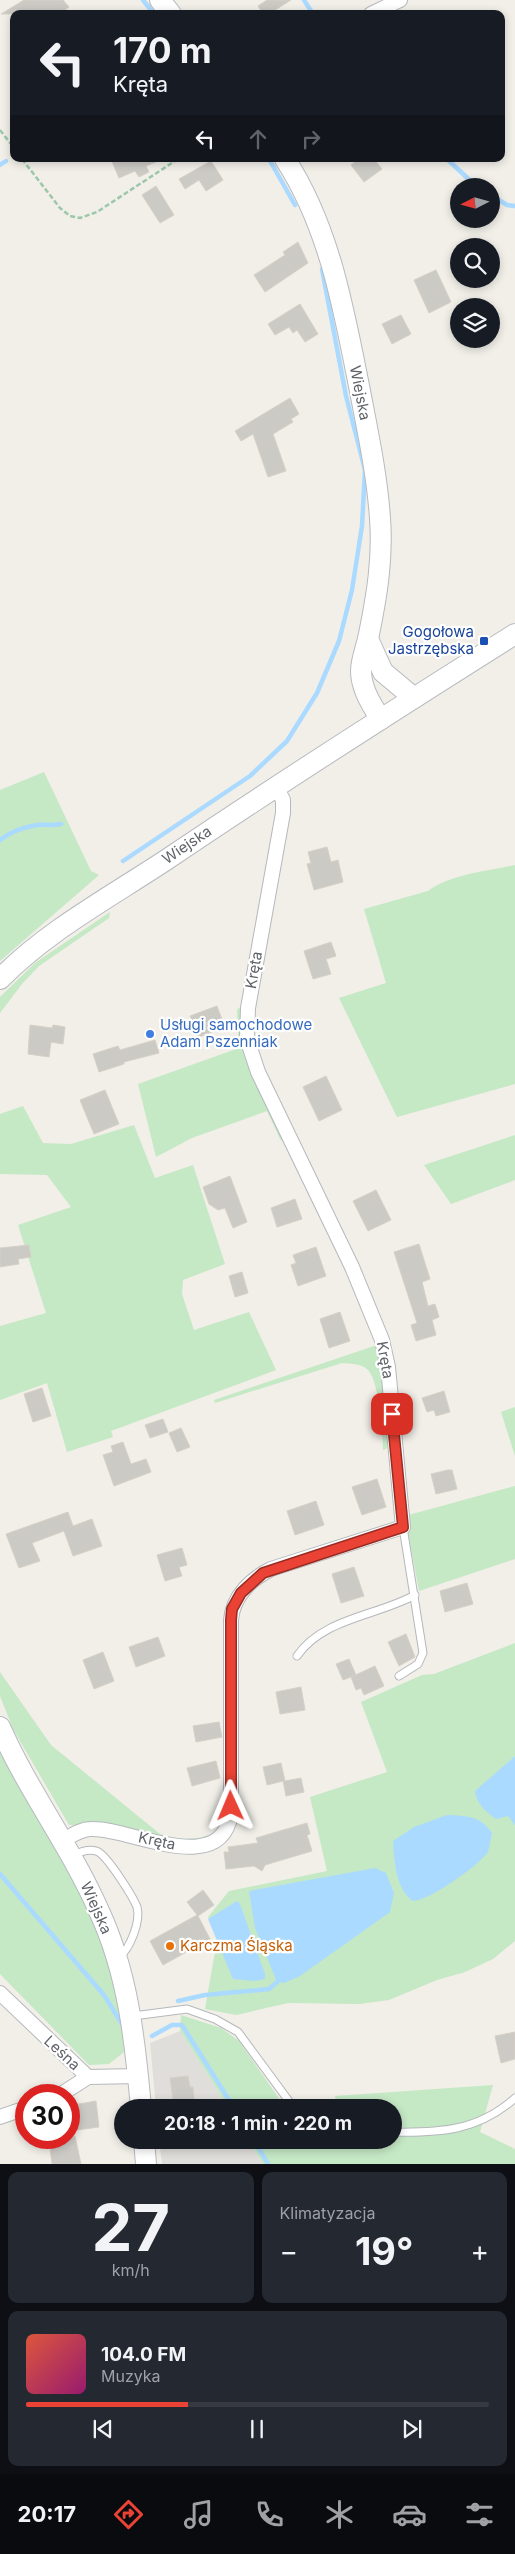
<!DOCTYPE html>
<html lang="pl">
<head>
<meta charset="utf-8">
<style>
	:root { --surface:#171b24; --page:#242831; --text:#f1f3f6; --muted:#9ea1a6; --line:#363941; --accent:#ea4335 }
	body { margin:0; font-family:Inter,sans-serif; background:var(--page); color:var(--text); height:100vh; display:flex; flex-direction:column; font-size:19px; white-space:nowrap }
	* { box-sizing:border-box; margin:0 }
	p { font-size:16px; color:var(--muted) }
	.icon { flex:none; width:28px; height:28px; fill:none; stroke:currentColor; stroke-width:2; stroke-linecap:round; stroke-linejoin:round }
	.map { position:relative; height:2164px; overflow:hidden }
	.sheet { display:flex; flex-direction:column; gap:8px; padding:8px; background:#0d0f14; flex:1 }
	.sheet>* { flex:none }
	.top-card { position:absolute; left:10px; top:10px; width:495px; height:152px; border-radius:10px; box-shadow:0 2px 8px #0003; background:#171b24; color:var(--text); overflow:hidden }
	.needle { width:32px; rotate:264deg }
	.controls { position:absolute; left:450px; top:178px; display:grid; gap:10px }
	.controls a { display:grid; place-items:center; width:50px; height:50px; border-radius:50%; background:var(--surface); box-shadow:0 2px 8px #0003; font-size:25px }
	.speed { position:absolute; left:15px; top:2084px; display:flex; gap:10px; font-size:25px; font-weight:700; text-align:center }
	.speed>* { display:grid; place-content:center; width:65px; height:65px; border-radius:50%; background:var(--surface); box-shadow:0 2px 8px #0003; line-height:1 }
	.speed .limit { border:8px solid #d22; background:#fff; color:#111 }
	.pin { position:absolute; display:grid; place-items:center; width:42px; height:42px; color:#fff; margin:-21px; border-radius:10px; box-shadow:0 2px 8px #0006 }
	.me { position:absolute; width:55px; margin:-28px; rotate:359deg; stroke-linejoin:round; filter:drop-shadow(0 0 4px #0008) }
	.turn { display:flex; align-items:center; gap:18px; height:105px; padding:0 20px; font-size:22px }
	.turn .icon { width:65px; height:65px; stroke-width:2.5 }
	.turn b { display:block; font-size:35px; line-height:42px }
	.lanes { display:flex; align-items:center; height:48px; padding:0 20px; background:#0003; justify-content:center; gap:25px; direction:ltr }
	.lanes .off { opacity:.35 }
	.big { font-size:38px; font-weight:700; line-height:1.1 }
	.sheet .card { flex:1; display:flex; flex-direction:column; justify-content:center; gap:8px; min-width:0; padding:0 18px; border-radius:10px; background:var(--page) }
	.sheet .dial { align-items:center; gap:0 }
	.dial b { font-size:65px; line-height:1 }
	.song { display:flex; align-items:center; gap:15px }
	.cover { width:60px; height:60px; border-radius:8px; background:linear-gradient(135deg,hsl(10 70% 55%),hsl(320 70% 35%)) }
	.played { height:5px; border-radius:2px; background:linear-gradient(90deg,var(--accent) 35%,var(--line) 35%) }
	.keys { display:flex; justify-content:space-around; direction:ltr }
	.heat { display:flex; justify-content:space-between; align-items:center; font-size:28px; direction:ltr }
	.sheet .tiles { flex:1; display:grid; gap:8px; grid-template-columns:1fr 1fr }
	.card:last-child { grid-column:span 2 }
	.trip { position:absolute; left:114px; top:2099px; width:288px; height:50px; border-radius:25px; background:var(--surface); box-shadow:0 2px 8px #0003; font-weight:700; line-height:50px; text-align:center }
	.dock { display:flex; height:80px; justify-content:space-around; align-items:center; background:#090b0e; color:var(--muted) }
	.dock .icon { width:35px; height:35px }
	.dock .on { color:var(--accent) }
	.dock b { font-size:22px; color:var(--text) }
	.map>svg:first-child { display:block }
</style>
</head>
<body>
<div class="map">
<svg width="515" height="2164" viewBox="0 0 515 2164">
	<rect width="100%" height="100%" fill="#f1efe8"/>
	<g fill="#e0deda">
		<polygon points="180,2031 228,2107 156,2107 150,2043"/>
		<polygon points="159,2140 248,2140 263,2164 162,2164"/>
	</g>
	<g fill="#c5e8c5">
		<polygon points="44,772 91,871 99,875 0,961 0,790"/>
		<path d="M515,865V1084L397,1117L339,998L386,983L364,909L428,891C451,874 488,871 515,865Z"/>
		<polygon points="110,912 109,918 39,966 22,984 0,1013 0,997 35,963"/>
		<polygon points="243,1004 242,1015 283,1138 281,1141 267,1111 192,1138 156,1157 138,1084 239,1048 237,1010"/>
		<polygon points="23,1106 43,1143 71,1144 134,1125 155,1178 193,1165 225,1264 183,1280 182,1294 194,1330 249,1312 276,1370 111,1431 113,1437 67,1452 47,1383 0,1400 0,1326 46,1313 18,1225 71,1207 47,1175 0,1174 0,1114"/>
		<polygon points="515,1135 515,1180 451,1204 424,1165"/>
		<path d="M380,1344L390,1447L383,1450C383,1434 379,1381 368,1370C361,1363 350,1364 342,1363L215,1403L214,1400Z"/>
		<polygon points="515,1407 515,1456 501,1412"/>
		<polygon points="515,1486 515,1559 419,1591 405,1516"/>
		<polygon points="515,1643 515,1941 493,1959 465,1972 437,1980 389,2000 359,2004 288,2003 236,2015 205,2009 217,1940 208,1917 229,1891 327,1871 310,1797 387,1772 361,1702 422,1675 434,1674"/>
		<path d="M0,1672L51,1745L160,1834C174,1838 183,1840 198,1838C239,1832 226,1789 223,1758H226C227,1777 233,1804 225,1823C214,1846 175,1845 155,1839C144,1836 133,1830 122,1827C105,1822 86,1825 69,1825L13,1729L0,1696Z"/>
		<polygon points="0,1743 89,1905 122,2008 124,2052 109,2064 89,2065 0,1974"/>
		<polygon points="181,2015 221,2028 239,2041 285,2107 228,2107 180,2031"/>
		<polygon points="493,2085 480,2132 515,2149 515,2164 263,2164 248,2140 392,2140 392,2108 337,2107 335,2096"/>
	</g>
	<g fill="#aadaff">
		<path d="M515,1756V1825L508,1816L496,1819C486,1812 476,1803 475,1791Z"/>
		<path d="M447,1815C467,1816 479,1815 492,1833L488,1852C479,1865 429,1901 413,1901C396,1890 394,1860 393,1841L414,1827Z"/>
		<polygon points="375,1868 386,1873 394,1893 390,1912 300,1976 284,1983 277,1982 255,1928 249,1891"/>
		<polygon points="237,1901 240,1904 265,1974 265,1979 255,1981 233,1979 208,1919"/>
	</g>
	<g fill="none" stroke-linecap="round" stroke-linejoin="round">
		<g stroke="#aadaff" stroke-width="4.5">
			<polyline points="143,0 154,14"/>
			<polyline points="304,0 313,14"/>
			<polyline points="269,159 295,205"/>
			<polyline points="447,159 476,186"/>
			<polyline points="0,165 6,161"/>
			<polyline points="491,195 507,205 515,206"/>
			<path d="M0,840C10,832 25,827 37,825C45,824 51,826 61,824"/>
			<polyline points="123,861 250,776 287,741 317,693 339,641 352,590 362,526 365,470 346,396 322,269"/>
			<polyline points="0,1874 104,1995 122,2024"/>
			<polyline points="178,2001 205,1995 269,1989 277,1982"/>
			<polyline points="152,2036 172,2025 182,2025 234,2108"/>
			<polyline points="254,2140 268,2164"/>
		</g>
	</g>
	<g fill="#cccac5" stroke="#d6d1c6">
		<polygon points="24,0 63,0 69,7 60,14 1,14"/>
		<polygon points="267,0 291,0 269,14 263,14 258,6"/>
		<polygon points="111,159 163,159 146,166 149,172 139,177 135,171 119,178"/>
		<polygon points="359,159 374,159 382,169 364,182 351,165"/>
		<polygon points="211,161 223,180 206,191 199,180 185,189 179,179"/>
		<polygon points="156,186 174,215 160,223 142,195"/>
		<polygon points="298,242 308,263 265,292 254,275 285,255 283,252"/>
		<polygon points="436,270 451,302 429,313 414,280"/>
		<polygon points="300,304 318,334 305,342 297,330 293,333 289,327 275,335 268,324"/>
		<polygon points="401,315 411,334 392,344 382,324"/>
		<polygon points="290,398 299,414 291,419 293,422 273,434 286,471 268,477 253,434 241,441 235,431"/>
		<polygon points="327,847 331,862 338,860 343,882 314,890 307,864 311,863 308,852"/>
		<polygon points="331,942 336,956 326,959 331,974 313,979 304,951"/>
		<polygon points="217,1006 225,1027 199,1037 190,1016"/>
		<polygon points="30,1025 52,1028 53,1025 65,1027 63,1044 51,1042 49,1057 28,1054"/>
		<polygon points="155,1040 159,1053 124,1062 124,1064 99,1072 93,1054 118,1046 120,1050"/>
		<polygon points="326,1076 342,1110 319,1121 303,1087"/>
		<polygon points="105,1090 119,1124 94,1134 80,1100"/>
		<polygon points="230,1176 247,1222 233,1228 225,1208 218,1210 209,1204 203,1187"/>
		<polygon points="376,1190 391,1220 368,1231 353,1201"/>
		<polygon points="295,1199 302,1219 277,1227 271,1208"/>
		<polygon points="419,1244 430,1279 422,1282 428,1306 435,1304 439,1317 432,1320 436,1335 416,1341 411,1325 417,1323 394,1252"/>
		<polygon points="29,1245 31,1257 18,1259 19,1264 0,1267 0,1248"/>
		<polygon points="316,1247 326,1276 298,1286 291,1265 296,1263 293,1255"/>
		<polygon points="242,1272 248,1293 235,1297 229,1276"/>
		<polygon points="340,1312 350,1341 329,1348 320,1319"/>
		<polygon points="42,1388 51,1416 33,1422 24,1394"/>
		<polygon points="444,1391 450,1412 436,1416 434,1410 427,1412 422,1398"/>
		<polygon points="163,1419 168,1432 150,1438 145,1425"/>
		<polygon points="181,1428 190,1447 177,1452 169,1433"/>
		<polygon points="123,1442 131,1464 146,1459 151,1472 114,1486 103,1455 113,1452 111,1446"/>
		<polygon points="448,1470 452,1470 457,1489 436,1494 431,1474"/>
		<polygon points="377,1479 386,1507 362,1515 352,1487"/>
		<polygon points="316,1501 324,1525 295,1535 287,1511"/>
		<polygon points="68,1512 73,1526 92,1519 102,1546 73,1556 64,1531 32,1543 40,1561 19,1568 6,1534"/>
		<polygon points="182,1548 187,1565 179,1567 182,1576 165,1581 157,1555"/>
		<polygon points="354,1567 364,1596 341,1603 332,1574"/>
		<polygon points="467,1583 473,1604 445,1612 440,1591"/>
		<polygon points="406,1634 415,1657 399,1666 388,1642"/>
		<polygon points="158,1637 165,1656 136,1667 129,1647"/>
		<polygon points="103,1652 114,1681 94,1689 83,1660"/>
		<polygon points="349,1659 356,1675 343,1680 336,1664"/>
		<polygon points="375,1666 384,1686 364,1695 361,1688 356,1690 351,1677"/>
		<polygon points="301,1687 305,1710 280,1714 276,1692"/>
		<polygon points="219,1722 222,1737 196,1742 193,1726"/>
		<polygon points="216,1761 220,1778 192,1786 187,1768"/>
		<polygon points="281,1763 285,1781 301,1778 304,1792 286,1796 283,1781 267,1785 263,1767"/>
		<polygon points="307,1823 310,1834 307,1835 312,1851 265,1865 262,1871 254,1866 226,1869 224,1852 229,1852 228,1847 258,1843 256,1838"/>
		<polygon points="203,1890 214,1905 198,1916 210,1939 163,1965 150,1941 197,1915 187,1902"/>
		<polygon points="515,2032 515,2059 501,2063 495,2036"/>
		<polygon points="188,2076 190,2087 193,2087 195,2108 174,2108 170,2078"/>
		<polygon points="96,2101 99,2127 77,2130 73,2105"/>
		<polygon points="75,2136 81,2164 52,2164 49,2141"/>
	</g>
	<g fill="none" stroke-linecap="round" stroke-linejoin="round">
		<g stroke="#b5b8bc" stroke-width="9">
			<g id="lane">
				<path d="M297,1656C323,1618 377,1616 415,1595"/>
				<polyline points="399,1676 418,1664 423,1653 403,1527"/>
				<path d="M74,1855C80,1852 89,1849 96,1851C106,1853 133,1897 137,1907C141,1921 130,1949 119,1957"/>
				<polyline points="133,2016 187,2009 215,2019 238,2032 294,2108"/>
				<path d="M392,2132C440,2133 478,2131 515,2098"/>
			</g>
		</g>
		<g stroke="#b5b8bc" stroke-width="16">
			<g id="street">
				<polyline points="371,14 400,0"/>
				<path d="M62,1841C71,1836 80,1829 91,1829C129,1827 220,1879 231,1814V1620C233,1596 251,1579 271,1569L403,1527L388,1367L382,1340L352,1267L258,1072L247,1039L248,1008L283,813V800L276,786"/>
				<polyline points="0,1993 88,2077 138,2076"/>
				<polyline points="60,2095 88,2077"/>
				<polyline points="0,2117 26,2108"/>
			</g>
		</g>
		<g stroke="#b6babf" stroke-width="22">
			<g id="secondary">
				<polyline points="160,0 171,14"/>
				<path d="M285,159C330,228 344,311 360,391C368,433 377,475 380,518C383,558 377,595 369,634C367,646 361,659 361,671C361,688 371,705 381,719"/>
				<polyline points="368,639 383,672 414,698"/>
				<path d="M0,979C48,930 112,896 169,858C283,781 399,707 515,634"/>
				<path d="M0,1727C28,1791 71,1847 99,1911C128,1973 135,2040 141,2108"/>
				<polyline points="144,2140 146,2164"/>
			</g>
		</g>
		<g stroke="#9cc7a9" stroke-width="2.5" stroke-dasharray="5 2.5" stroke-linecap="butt">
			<polyline points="0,130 14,148"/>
			<polyline points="22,159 60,208 70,216 80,218 97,212 178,159"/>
		</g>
		<use href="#lane" stroke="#fff" stroke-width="7"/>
		<use href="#street" stroke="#fff" stroke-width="14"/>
		<use href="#secondary" stroke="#fff" stroke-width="20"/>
	</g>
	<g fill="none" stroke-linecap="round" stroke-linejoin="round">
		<g stroke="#982c22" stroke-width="12">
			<polyline id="route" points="231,1806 231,1620 232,1609 241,1593 263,1573 403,1527 392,1414"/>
		</g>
		<use href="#route" stroke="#ea4335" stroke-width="9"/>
	</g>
	<rect fill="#1a4fb4" stroke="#fff" stroke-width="2" x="479" y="636" width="10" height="10" rx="2.5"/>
	<circle fill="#3f7fe0" stroke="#fff" stroke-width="2" cx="150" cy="1034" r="5"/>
	<circle fill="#e8710a" stroke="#fff" stroke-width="2" cx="170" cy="1946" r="5"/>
	<g text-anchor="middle" stroke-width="4.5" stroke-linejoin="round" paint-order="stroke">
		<g font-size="15" fill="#5f6368" stroke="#fff">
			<text transform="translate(360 393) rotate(79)" y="5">Wiejska</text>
			<text transform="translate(187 845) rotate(-34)" y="5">Wiejska</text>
			<text transform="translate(254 970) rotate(-80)" y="5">Kręta</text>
			<text transform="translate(385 1360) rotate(80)" y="5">Kręta</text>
			<text transform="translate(157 1841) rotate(12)" y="5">Kręta</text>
			<text transform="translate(96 1908) rotate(66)" y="5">Wiejska</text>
			<text transform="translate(62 2053) rotate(43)" y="5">Leśna</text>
		</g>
		<g font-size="15" fill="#164399" stroke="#fff" text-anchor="end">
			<text x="474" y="637">Gogołowa<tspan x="474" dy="17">Jastrzębska</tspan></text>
		</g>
		<g font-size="15" fill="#366cbe" stroke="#fff" text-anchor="start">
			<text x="160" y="1030">Usługi samochodowe<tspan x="160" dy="17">Adam Pszenniak</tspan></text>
		</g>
		<g font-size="15" fill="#c56008" stroke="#fff" text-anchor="start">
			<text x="180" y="1951">Karczma Śląska</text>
		</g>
	</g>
</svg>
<div class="controls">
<a><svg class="needle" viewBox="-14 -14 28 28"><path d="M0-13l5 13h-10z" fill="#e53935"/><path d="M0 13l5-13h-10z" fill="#9ea1a6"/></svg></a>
<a><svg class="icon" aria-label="search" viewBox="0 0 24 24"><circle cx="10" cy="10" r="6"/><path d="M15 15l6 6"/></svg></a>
<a><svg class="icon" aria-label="layers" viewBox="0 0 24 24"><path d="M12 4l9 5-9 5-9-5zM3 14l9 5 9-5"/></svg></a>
</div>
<div class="speed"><div class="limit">30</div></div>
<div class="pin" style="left:392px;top:1414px;background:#d93025"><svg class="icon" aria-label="arrive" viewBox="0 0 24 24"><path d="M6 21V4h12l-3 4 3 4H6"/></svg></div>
<svg class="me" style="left:231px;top:1806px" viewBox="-20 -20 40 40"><path d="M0-17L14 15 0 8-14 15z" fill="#ea4335" stroke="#fff" stroke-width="4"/></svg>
<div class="trip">20:18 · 1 min · 220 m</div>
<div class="top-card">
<div class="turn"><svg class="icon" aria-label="left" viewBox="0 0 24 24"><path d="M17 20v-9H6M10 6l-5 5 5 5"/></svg><div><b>170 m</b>Kręta</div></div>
<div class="lanes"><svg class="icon" aria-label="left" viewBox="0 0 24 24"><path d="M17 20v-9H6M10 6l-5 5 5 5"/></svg><svg class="icon off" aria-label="ahead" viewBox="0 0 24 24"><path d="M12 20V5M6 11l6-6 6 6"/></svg><svg class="icon off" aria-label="right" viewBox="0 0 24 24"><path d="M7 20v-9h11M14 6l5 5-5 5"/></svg></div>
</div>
</div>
<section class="sheet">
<div class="tiles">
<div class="card dial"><b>27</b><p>km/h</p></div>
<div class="card"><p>Klimatyzacja</p>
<div class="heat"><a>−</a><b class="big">19°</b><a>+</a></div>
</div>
<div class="card">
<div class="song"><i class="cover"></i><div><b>104.0 FM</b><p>Muzyka</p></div></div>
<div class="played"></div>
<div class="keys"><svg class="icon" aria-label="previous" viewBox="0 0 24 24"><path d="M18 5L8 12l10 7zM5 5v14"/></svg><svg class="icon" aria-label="pause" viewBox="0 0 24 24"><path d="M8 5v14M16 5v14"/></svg><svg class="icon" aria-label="next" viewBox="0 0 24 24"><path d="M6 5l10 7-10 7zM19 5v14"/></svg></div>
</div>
</div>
</section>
<nav class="dock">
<b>20:17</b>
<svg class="icon on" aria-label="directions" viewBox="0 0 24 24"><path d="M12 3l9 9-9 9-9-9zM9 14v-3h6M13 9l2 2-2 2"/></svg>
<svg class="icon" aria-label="music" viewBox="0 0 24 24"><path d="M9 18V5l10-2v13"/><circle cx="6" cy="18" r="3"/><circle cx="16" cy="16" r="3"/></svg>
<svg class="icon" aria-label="phone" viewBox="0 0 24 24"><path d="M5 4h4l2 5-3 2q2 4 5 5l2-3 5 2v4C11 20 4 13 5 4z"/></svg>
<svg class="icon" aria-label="climate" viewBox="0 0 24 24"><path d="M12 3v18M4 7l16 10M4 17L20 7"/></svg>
<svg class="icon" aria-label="car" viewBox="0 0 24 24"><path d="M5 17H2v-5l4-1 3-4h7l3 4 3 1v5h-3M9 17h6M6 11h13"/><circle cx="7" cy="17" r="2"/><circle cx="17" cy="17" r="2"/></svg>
<svg class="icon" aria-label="filters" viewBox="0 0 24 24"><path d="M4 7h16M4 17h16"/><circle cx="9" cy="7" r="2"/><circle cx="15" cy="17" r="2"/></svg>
</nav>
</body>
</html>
